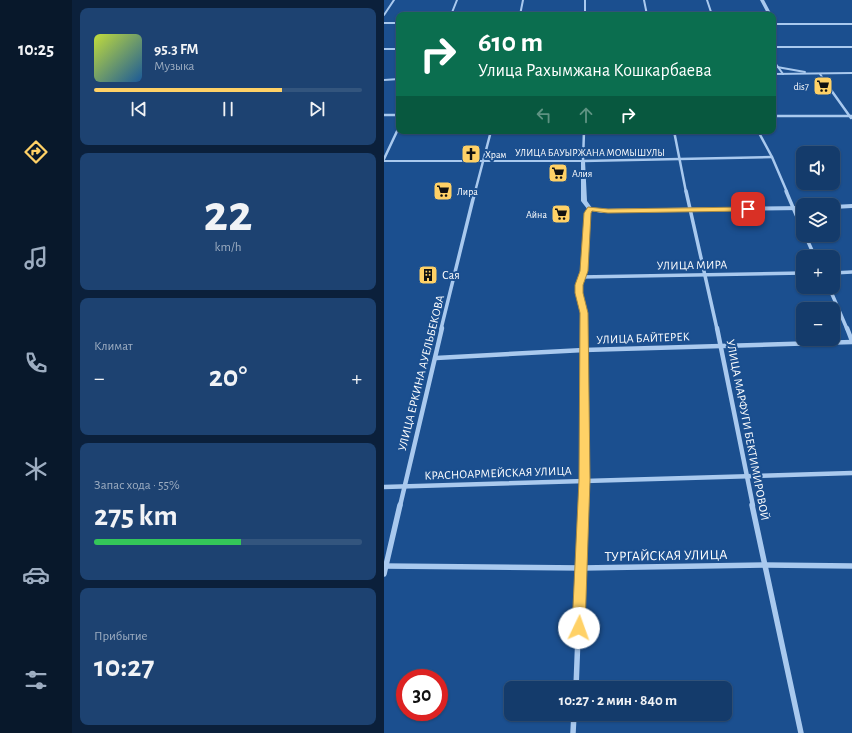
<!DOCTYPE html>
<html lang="ru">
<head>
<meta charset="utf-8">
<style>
	:root { --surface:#143b6b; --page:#1d4271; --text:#f1f3f6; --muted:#9dadc1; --line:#33557e; --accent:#ffd166 }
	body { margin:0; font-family:"Alegreya Sans",sans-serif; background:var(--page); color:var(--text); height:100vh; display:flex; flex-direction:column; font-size:15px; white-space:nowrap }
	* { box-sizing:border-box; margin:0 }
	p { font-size:13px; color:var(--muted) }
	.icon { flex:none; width:22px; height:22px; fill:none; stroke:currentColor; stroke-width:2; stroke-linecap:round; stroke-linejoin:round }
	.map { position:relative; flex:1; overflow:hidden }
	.sheet { display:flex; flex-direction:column; gap:8px; padding:8px; background:#0b203b; width:312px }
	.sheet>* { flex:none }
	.top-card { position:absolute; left:12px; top:12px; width:380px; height:122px; border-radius:8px; box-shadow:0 1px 3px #0004,0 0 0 1px var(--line); background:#0b6e4f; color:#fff; overflow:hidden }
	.controls { position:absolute; left:412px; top:146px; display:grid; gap:8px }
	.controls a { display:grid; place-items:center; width:44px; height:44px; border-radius:8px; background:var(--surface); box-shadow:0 1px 3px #0004,0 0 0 1px var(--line); font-size:20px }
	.speed { position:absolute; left:12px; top:669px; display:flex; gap:8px; font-size:20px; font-weight:700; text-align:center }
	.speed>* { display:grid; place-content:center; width:52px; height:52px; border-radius:50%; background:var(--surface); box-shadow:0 1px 3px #0004,0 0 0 1px var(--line); line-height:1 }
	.speed .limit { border:6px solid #d22; background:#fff; color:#111 }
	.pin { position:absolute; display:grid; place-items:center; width:34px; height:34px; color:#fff; margin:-17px; border-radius:8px; box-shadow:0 2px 6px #0006 }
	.me { position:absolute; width:44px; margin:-22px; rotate:3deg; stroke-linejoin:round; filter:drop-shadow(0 0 3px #0008) }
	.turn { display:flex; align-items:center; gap:14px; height:84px; padding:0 16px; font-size:18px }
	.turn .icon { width:52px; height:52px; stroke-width:2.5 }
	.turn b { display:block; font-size:28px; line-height:34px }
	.lanes { display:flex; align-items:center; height:38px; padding:0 16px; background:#0003; justify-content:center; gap:20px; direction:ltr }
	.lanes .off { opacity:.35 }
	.big { font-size:30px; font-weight:600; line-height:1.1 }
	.sheet .widget { flex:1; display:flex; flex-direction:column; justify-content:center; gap:6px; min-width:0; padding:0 14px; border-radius:8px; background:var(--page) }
	.sheet .dial { align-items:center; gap:0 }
	.dial b { font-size:52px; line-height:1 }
	.song { display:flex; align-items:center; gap:12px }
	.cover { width:48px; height:48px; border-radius:6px; background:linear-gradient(135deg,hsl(70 70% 55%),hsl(210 70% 35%)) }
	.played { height:4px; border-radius:2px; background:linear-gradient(90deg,var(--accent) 70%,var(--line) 70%) }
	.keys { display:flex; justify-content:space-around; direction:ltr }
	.heat { display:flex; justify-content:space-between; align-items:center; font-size:22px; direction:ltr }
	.charge { height:6px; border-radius:3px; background:linear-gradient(90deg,#34c759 55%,var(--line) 0) }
	.trip { position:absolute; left:120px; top:681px; width:228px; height:40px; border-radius:8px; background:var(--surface); box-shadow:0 1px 3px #0004,0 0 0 1px var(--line); font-weight:600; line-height:40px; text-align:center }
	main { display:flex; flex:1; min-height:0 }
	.menu { display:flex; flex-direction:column; width:72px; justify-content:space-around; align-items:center; background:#08182b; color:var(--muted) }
	.menu .icon { width:28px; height:28px }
	.menu .current { color:var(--accent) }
	.menu b { font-size:18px; color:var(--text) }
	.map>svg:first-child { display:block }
</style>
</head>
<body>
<main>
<nav class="menu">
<b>10:25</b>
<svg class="icon current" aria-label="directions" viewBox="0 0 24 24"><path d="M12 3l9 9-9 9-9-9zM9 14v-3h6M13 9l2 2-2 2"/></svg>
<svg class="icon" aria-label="music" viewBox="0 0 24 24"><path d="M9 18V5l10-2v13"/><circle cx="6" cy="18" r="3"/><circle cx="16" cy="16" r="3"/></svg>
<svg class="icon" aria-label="phone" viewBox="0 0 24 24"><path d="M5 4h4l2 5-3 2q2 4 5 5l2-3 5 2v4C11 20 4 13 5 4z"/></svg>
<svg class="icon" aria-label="climate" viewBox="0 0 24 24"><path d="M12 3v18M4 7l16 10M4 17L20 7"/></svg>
<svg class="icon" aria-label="car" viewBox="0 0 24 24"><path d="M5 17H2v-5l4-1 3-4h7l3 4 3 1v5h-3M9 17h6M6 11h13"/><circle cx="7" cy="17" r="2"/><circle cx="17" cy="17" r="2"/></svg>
<svg class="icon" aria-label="filters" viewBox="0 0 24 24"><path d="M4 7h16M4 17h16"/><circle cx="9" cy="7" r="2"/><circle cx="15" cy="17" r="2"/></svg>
</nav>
<section class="sheet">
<div class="widget">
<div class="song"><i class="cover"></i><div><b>95.3 FM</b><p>Музыка</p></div></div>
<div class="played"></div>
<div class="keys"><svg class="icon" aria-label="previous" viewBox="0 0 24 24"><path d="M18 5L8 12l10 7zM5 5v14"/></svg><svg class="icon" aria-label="pause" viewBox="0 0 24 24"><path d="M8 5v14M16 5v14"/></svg><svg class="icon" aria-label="next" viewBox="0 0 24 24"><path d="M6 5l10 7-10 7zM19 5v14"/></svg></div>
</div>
<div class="widget dial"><b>22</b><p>km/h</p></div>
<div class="widget"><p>Климат</p>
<div class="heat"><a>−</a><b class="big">20°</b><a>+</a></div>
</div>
<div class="widget"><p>Запас хода · 55%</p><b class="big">275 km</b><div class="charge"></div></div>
<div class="widget"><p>Прибытие</p><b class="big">10:27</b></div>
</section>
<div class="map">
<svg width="468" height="733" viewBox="0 0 468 733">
	<rect width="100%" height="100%" fill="#1b4f8f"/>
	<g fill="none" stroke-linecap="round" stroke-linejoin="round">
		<g stroke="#a9c9ee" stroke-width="2">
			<polyline points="201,0 201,15"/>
			<polyline points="260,0 263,15"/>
			<polyline points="323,0 328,15"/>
			<polyline points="0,15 10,0"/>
			<polyline points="67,15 73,0"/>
			<polyline points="136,15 139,0"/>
			<polyline points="389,47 468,47"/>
			<polyline points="0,49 15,49"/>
			<polyline points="389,60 399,74"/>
			<polyline points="393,67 421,72"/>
			<polyline points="389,74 468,73"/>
			<polyline points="436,74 443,84"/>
			<polyline points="0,80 15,79"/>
		</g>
		<g stroke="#a9c9ee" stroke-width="2.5">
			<polyline points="442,83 467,118"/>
			<polyline points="0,115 15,115"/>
			<polyline points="389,116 468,116"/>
			<polyline points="200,131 199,161 388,157"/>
			<polyline points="290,131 302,192"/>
			<polyline points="374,131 388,157 403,192"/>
			<polyline points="0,159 15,127"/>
			<polyline points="91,192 107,131"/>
		</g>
		<g stroke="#a9c9ee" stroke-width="3.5">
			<polyline points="302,191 333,329"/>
			<polyline points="402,191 419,231"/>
			<polyline points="421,235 431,257"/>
			<polyline points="449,273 468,272"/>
			<polyline points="197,277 419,273"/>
			<polyline points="445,287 463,329"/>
			<polyline points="57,329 91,191"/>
			<polyline points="200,329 200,313 195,293 195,285 200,271 203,213 206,209"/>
		</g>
		<g stroke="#a9c9ee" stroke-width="4.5">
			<polyline points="333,328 369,506"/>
			<polyline points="463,328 468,341"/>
			<polyline points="52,358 200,350 468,342"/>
			<polyline points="0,487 468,473"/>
			<polyline points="16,506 58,328"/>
			<polyline points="199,506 200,328"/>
		</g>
		<g stroke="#a9c9ee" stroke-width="5.5">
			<polyline points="368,505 417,733"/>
			<polyline points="0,566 198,568 381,565 468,566"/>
			<polyline points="0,574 16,505"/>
			<polyline points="192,688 199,505"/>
			<polyline points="189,733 190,714"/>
		</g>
		<g fill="#a9c9ee" fill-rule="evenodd">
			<polygon points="376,0 380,0 388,15 384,15"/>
			<rect x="0" y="22" width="15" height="2"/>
			<rect x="389" y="23" width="79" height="2"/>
			<polygon points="0,160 199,160 201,161 203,201 208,208 217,209 419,206 419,210 217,213 204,210 197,201 197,162 0,162"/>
			<polygon points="468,204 468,208 449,209 449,205"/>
		</g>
	</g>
	<polygon fill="#ffd166" stroke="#a68842" points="204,207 224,209 364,207 368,209 364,211 224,213 208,211 207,213 204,271 199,285 199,293 204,313 206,480 201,628 199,632 195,634 190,632 188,628 195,480 196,313 191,293 191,285 196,271 200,213"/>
	<defs>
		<g id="supermarket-square" transform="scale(1)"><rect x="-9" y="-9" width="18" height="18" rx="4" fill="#ffd166" stroke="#1b4f8f"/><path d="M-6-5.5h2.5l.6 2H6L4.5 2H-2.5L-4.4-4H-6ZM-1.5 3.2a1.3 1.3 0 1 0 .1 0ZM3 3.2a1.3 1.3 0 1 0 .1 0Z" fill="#111"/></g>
		<g id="church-square" transform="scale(1)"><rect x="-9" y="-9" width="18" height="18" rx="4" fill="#ffd166" stroke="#1b4f8f"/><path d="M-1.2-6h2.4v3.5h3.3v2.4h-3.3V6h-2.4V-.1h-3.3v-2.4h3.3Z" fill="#111"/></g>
		<g id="building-square" transform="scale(1)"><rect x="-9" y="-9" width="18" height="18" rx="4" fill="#ffd166" stroke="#1b4f8f"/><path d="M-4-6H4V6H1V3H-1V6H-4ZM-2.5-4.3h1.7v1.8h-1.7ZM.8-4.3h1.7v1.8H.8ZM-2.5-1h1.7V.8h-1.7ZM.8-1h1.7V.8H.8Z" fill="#111"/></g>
	</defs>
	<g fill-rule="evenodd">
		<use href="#supermarket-square" x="439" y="86"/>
		<use href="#church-square" x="87" y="154"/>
		<use href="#supermarket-square" x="174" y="173"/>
		<use href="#supermarket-square" x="59" y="191"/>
		<use href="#supermarket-square" x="177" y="214"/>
		<use href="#building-square" x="44" y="275"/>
	</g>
	<g text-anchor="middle" stroke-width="4" stroke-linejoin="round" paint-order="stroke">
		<g font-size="10" fill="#fff" stroke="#1b4f8f" text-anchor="start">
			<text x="425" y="90" text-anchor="end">dis7</text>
			<text x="101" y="158">Храм</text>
			<text x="188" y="177">Алия</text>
			<text x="73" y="195">Лира</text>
			<text x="163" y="218" text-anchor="end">Айна</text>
		</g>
		<g font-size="10" fill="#fff" stroke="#1b4f8f">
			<text x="206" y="156">УЛИЦА БАУЫРЖАНА МОМЫШУЛЫ</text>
		</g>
		<g font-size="12" fill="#fff" stroke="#1b4f8f">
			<text transform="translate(308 265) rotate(-1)" y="4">УЛИЦА МИРА</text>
			<text transform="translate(259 338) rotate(-2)" y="4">УЛИЦА БАЙТЕРЕК</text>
			<text transform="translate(37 373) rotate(-76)" y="4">УЛИЦА ЕРКИНА АУЕЛЬБЕКОВА</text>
			<text transform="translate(364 430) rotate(79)" y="4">УЛИЦА МАРФУГИ БЕКТИМИРОВОЙ</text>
			<text transform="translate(114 473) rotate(-2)" y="4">КРАСНОАРМЕЙСКАЯ УЛИЦА</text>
		</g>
		<g font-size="12" fill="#fff" stroke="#1b4f8f" text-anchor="start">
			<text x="58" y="279">Сая</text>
		</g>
		<g font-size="14" fill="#fff" stroke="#1b4f8f">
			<text transform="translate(282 555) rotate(-1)" y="5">ТУРГАЙСКАЯ УЛИЦА</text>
		</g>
	</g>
</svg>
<div class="controls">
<a><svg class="icon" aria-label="sound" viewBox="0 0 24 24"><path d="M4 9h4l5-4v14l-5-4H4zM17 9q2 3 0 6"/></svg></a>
<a><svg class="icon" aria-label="layers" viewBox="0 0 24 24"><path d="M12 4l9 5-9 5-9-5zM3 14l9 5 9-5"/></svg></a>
<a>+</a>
<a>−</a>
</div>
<div class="speed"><div class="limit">30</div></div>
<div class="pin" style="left:364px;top:209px;background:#d93025"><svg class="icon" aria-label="arrive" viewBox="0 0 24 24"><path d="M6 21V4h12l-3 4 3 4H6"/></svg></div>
<svg class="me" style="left:195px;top:628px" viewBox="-20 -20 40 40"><circle r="19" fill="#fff"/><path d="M0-13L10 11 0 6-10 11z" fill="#ffd166"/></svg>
<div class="trip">10:27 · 2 мин · 840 m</div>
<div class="top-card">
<div class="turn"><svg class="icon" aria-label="right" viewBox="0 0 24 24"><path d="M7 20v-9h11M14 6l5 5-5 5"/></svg><div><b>610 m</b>Улица Рахымжана Кошкарбаева</div></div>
<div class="lanes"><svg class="icon off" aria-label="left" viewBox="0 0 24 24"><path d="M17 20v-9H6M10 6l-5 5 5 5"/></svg><svg class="icon off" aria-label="ahead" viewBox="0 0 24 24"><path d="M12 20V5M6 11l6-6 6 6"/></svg><svg class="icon" aria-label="right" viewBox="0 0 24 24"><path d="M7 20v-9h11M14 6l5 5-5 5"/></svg></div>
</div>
</div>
</main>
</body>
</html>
